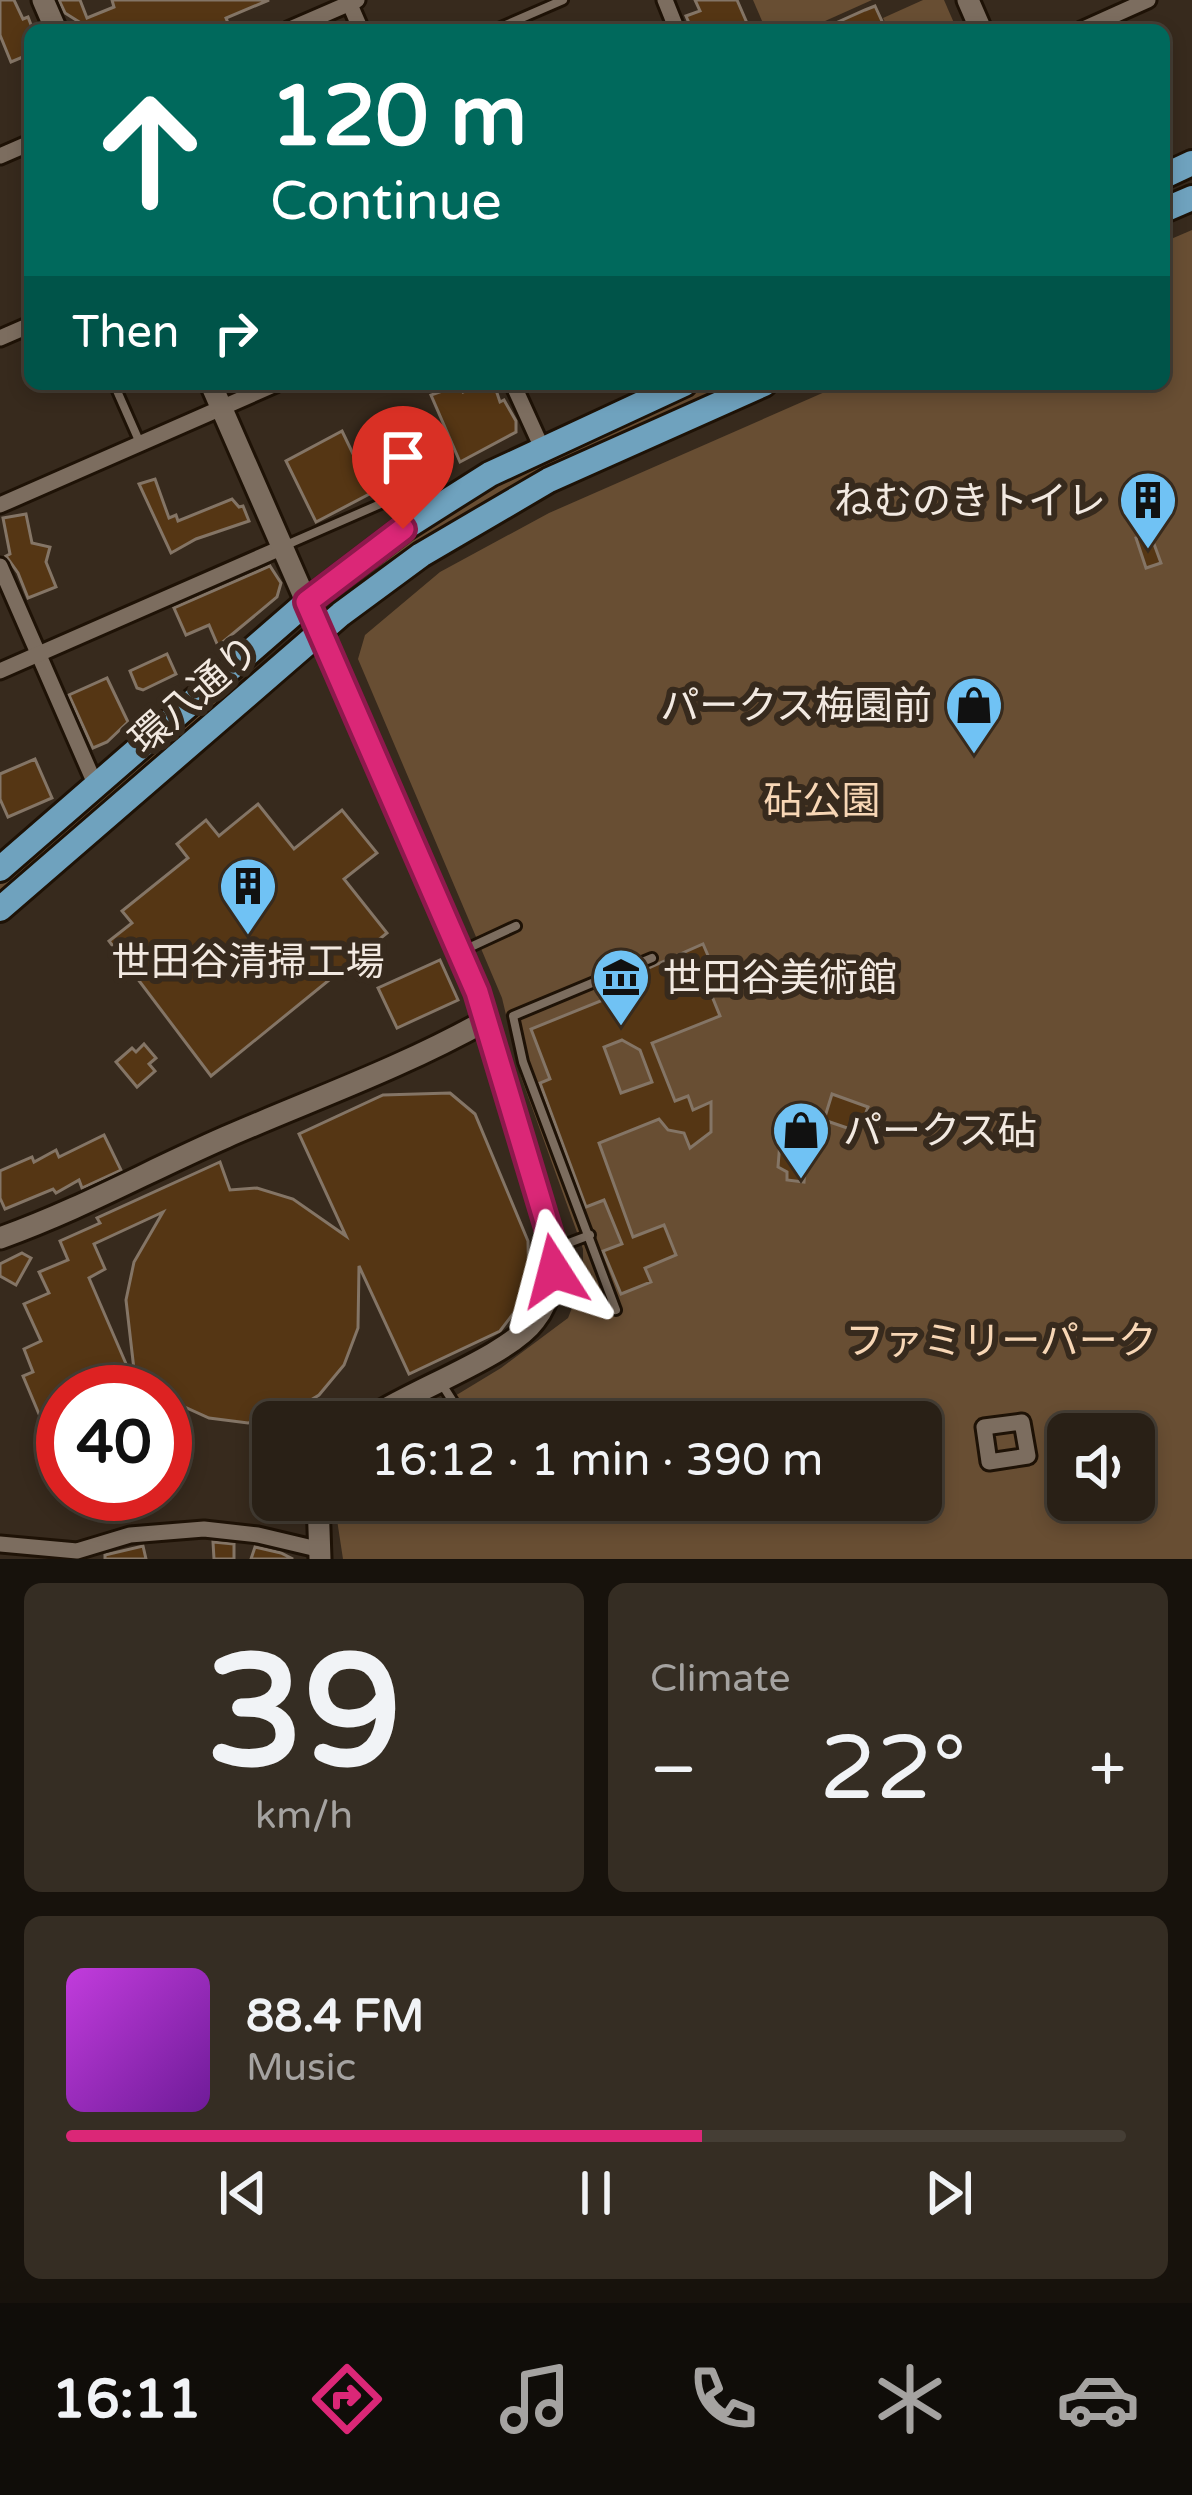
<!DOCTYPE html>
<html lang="en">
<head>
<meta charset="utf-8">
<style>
	:root { --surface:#292016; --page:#352d23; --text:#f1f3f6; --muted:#a5a3a1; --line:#453e35; --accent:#db2777 }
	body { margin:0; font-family:"Varela Round","Noto Sans JP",sans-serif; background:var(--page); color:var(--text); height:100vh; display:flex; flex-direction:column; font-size:45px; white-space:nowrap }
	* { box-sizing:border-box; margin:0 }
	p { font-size:39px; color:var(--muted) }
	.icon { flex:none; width:66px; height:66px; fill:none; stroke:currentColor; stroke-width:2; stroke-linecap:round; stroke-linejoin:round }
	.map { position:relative; height:1559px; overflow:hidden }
	.drawer { display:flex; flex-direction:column; gap:24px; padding:24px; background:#17120c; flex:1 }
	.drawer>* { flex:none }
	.hud { position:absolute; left:24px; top:24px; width:1146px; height:366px; border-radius:18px; box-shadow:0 6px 18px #0003,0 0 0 3px var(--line); background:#00695c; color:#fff; overflow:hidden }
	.controls { position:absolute; left:1047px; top:1413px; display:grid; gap:24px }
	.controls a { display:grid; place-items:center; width:108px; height:108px; border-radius:18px; background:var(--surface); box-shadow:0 6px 18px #0003,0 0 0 3px var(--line); font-size:60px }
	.speed { position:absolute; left:36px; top:1365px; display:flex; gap:24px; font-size:60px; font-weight:700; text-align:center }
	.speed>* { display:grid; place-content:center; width:156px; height:156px; border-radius:50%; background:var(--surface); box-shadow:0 6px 18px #0003,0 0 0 3px var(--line); line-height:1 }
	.speed .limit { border:18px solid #d22; background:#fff; color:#111 }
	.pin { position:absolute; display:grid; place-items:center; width:102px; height:102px; color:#fff; margin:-123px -51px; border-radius:50% 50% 50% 0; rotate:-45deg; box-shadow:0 0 12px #0007 }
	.pin .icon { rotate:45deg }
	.me { position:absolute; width:132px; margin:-66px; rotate:351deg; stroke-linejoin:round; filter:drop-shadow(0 0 9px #0008) }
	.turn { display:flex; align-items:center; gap:42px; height:252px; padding:0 48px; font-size:54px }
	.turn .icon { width:156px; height:156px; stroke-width:2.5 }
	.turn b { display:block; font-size:84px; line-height:102px }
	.then { display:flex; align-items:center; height:114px; padding:0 48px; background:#0003; gap:24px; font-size:45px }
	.big { font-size:90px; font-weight:600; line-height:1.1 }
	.drawer .tile { flex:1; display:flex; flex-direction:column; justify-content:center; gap:18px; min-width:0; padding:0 42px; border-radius:18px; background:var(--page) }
	.drawer .dial { align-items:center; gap:0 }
	.dial b { font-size:156px; line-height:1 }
	.song { display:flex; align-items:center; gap:36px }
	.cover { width:144px; height:144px; border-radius:18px; background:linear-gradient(135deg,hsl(290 70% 55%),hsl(280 70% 35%)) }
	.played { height:12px; border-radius:6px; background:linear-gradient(90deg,var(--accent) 60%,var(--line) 60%) }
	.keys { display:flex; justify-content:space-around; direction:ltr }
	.heat { display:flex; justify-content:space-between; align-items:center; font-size:66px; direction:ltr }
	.drawer .tiles { flex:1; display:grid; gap:24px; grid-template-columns:1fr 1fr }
	.tile:last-child { grid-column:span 2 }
	.trip { position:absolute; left:252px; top:1401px; width:690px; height:120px; border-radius:18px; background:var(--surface); box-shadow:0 6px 18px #0003,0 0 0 3px var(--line); font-weight:600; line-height:120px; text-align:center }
	.tabs { display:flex; height:192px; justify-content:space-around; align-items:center; background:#100d09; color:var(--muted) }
	.tabs .icon { width:84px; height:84px }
	.tabs .selected { color:var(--accent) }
	.tabs b { font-size:54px; color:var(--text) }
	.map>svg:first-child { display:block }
</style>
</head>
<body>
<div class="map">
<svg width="1192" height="1559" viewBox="0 0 1192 1559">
	<rect width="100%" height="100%" fill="#372a1d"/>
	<g fill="#684e33" fill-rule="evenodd">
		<polygon points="753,0 872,0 805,30 766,30"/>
		<polygon points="923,0 944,0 957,30 889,30 883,18"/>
		<path d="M1192,230V1559H343L334,1500H921V1422H412L501,1368L568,1318L583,1280V1249L521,1077L502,998L358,659L365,635L440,572L549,513L843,384H1164V242ZM1068,1434H1134V1500H1068Z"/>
		<path d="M714,384H741C604,444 463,501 344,592L340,589L466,502L586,440Z"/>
		<polygon points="278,651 280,653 0,895 0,882 188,720 235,688"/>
	</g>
	<g fill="#553614" stroke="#847566" stroke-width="3" fill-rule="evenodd">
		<polygon points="0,0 14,0 23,19 28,17 33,30 30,30 30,54 11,62 0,35"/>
		<polygon points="59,0 80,0 87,18 114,7 112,0 269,0 226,18 231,30 92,30 65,13"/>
		<polygon points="695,0 737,0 750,30 692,30 686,16 700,11"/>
		<polygon points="875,6 886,30 820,30 865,10"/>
		<polygon points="481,384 494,384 500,402 504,400 516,421 516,432 460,462 431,395 459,385 463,392"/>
		<polygon points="342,431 355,458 384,445 402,485 383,494 381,488 316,522 286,461"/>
		<polygon points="155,479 169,518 176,515 178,521 232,499 239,507 243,506 249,521 196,539 171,553 139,484"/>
		<polygon points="26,514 32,543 50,547 46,562 56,587 28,598 18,573 6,556 10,554 3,518"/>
		<polygon points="1150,533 1161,563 1146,568 1136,538"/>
		<polygon points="270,566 281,583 277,597 218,646 209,625 186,635 174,608"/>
		<polygon points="167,654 176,674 143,690 137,688 130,671"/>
		<polygon points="107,678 128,722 107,742 93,748 69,695"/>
		<polygon points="35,759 52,798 8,817 0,799 0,774"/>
		<polygon points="258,804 294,849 342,810 377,853 344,879 387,933 211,1076 109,941 132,923 122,911 188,858 177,844 206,820 219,836"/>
		<path d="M703,944L716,974L705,979L720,1016L652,1043L675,1101L688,1096L693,1110L711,1102V1132L690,1148L684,1133L668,1130L659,1119L599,1143L633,1237L664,1225L676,1255L645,1268L651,1282L621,1294L603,1251L622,1244L604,1200L586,1207L540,1083L550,1079L531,1029L628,990L624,979ZM622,1040L640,1050L652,1082L621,1093L604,1047Z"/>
		<polygon points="440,960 458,1000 397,1028 378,988"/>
		<polygon points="144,1044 156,1058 149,1064 155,1071 137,1087 116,1062 132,1048 136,1052"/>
		<path d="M450,1093L475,1114L528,1241L529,1293L500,1331L409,1374L359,1266L358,1328L344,1365L319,1395L286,1415L248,1423L209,1418L165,1398V1392H63V1471L23,1376L33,1372L24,1349L41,1341L24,1304L49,1293L39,1272L68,1260L60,1241L100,1223L97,1218L220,1162L230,1190L257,1188L293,1199L346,1236L299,1134L383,1095ZM163,1212L134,1262L126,1300L136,1387L89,1278L105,1269L94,1244Z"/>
		<polygon points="832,1094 868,1107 859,1132 824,1120"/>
		<polygon points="104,1135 121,1170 82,1188 79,1180 56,1193 53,1189 5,1209 0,1198 0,1171 32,1157 34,1162 56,1150 59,1157"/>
		<polygon points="780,1142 800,1144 799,1164 805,1165 804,1182 787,1180 787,1172 778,1167"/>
		<polygon points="22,1253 31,1258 16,1285 0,1276 0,1264"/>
		<polygon points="213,1542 234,1544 234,1559 214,1559"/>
		<polygon points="143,1546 146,1559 105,1559 105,1555"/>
		<polygon points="255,1547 281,1553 293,1559 251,1559"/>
	</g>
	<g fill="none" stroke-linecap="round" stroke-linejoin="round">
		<g stroke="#1e1206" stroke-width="14">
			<g id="lane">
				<polyline points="494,30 563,0"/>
				<polyline points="114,384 140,443"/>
				<polyline points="284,546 424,485 438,504"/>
				<polyline points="462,951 516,926"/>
				<polyline points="558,1247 590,1235"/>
				<polyline points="616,1310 523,1062 513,1016 652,958"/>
				<polyline points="443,1386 466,1422"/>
			</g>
		</g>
		<g stroke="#1e1206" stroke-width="21">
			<g id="street">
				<polyline points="348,0 361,30"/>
				<polyline points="665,0 677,30"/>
				<polyline points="288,30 357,0"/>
				<polyline points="1081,30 1148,0"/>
				<polyline points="0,156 30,143"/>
				<polyline points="0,338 30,325"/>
				<polyline points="513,384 542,448"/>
				<polyline points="0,505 276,384"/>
				<polyline points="0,566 96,786"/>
				<polyline points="0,671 283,547"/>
				<polygon points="1022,1422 1028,1456 989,1462 984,1427"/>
				<polyline points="0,1544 77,1551 130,1535 204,1529 258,1535 317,1549"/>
			</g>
		</g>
		<g stroke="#1e1206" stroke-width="27">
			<g id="secondary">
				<polyline points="43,0 56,30"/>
				<polyline points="968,0 981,30"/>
				<path d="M211,384L477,992L554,1248C554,1273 551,1300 535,1320C508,1357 408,1391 364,1422"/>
				<path d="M0,1238C81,1209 148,1171 226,1137C313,1099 401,1068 485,1021"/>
				<polyline points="318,1500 320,1559"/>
			</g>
		</g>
		<g stroke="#1e1206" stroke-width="30">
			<g id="primary">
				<polyline points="1164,176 1192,163"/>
				<polyline points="1164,210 1192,198"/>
				<polyline points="0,869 307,602 403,529 490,474 684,384"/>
				<polyline points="0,909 341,614 421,555 549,480 764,384"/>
			</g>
		</g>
		<use href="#lane" stroke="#7c6d5f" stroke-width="8"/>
		<use href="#street" stroke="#7c6d5f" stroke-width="15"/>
		<use href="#secondary" stroke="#7c6d5f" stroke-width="21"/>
		<use href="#primary" stroke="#6fa2be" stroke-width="24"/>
	</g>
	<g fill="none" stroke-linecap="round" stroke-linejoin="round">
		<g stroke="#8e194d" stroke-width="30">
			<polyline id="route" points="403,529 307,602 477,992 554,1248 554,1271"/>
		</g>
		<use href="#route" stroke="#db2777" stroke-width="21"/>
	</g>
	<defs>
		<g id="building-pin" transform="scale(3)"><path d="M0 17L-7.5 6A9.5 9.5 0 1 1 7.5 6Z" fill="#70c2f4" stroke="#372a1d"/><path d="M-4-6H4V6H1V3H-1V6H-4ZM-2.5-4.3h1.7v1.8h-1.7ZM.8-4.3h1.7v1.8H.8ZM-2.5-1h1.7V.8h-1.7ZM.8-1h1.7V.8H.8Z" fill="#111"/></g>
		<g id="shop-pin" transform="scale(3)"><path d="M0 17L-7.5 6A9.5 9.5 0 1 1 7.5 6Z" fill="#70c2f4" stroke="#372a1d"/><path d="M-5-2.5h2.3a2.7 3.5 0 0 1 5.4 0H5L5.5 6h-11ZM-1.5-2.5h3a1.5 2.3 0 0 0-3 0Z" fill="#111"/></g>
		<g id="museum-pin" transform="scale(3)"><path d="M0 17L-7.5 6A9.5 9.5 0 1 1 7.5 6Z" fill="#70c2f4" stroke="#372a1d"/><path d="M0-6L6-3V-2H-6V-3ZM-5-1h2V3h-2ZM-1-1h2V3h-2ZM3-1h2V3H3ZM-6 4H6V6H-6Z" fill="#111"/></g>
	</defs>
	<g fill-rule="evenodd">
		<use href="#building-pin" x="1148" y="500"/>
		<use href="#shop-pin" x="974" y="705"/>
		<use href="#building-pin" x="248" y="886"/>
		<use href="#museum-pin" x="621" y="977"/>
		<use href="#shop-pin" x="801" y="1130"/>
	</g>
	<g text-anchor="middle" stroke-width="12" stroke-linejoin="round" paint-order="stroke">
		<g font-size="39" fill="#f2e9e1" stroke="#372a1d" text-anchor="end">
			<text x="1106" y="514">ねむのきトイレ</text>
			<text x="932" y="719">パークス梅園前</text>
			<text x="248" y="975" text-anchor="middle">世田谷清掃工場</text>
			<text x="663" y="991" text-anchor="start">世田谷美術館</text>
			<text x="843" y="1144" text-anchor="start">パークス砧</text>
		</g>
		<g font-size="39" fill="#f2e9e1" stroke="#372a1d">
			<text transform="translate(194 694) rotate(-41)" y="14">環八通り</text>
		</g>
		<g font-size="39" fill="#f7d6b5" stroke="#372a1d">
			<text x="822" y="814">砧公園</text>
			<text x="1001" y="1354">ファミリーパーク</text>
		</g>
	</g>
</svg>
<div class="controls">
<a><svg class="icon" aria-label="sound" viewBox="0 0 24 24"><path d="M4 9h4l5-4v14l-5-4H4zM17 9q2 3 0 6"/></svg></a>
</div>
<div class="speed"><div class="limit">40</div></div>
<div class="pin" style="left:403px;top:529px;background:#d93025"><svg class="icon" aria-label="arrive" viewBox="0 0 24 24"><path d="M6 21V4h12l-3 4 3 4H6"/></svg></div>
<svg class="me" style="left:554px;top:1271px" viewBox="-20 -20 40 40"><path d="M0-17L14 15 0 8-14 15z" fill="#db2777" stroke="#fff" stroke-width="4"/></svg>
<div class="trip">16:12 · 1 min · 390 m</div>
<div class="hud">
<div class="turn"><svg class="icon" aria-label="ahead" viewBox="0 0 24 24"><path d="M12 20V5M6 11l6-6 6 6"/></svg><div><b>120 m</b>Continue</div></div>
<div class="then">Then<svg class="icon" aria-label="right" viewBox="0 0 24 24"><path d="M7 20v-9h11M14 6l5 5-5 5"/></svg></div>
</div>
</div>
<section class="drawer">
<div class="tiles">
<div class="tile dial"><b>39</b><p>km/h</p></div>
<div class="tile"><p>Climate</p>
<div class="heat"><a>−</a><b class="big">22°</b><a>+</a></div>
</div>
<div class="tile">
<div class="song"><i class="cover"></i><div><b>88.4 FM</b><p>Music</p></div></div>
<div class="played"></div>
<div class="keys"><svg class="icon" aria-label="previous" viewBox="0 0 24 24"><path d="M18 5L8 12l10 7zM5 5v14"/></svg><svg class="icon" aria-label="pause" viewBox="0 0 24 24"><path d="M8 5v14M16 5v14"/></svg><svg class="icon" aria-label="next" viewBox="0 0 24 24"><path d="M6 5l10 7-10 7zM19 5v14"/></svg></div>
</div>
</div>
</section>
<nav class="tabs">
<b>16:11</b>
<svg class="icon selected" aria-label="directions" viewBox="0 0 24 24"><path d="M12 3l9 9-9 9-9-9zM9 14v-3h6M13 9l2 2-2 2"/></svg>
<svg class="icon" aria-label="music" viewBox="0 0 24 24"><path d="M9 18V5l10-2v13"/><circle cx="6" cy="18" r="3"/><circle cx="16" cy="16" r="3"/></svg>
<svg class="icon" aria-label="phone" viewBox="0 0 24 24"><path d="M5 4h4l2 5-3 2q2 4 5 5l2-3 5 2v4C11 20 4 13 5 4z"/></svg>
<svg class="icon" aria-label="climate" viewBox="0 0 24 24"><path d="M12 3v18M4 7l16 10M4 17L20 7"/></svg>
<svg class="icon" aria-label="car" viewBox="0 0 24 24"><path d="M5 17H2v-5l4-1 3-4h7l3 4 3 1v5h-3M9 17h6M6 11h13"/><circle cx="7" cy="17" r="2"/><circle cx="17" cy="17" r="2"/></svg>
</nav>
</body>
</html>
